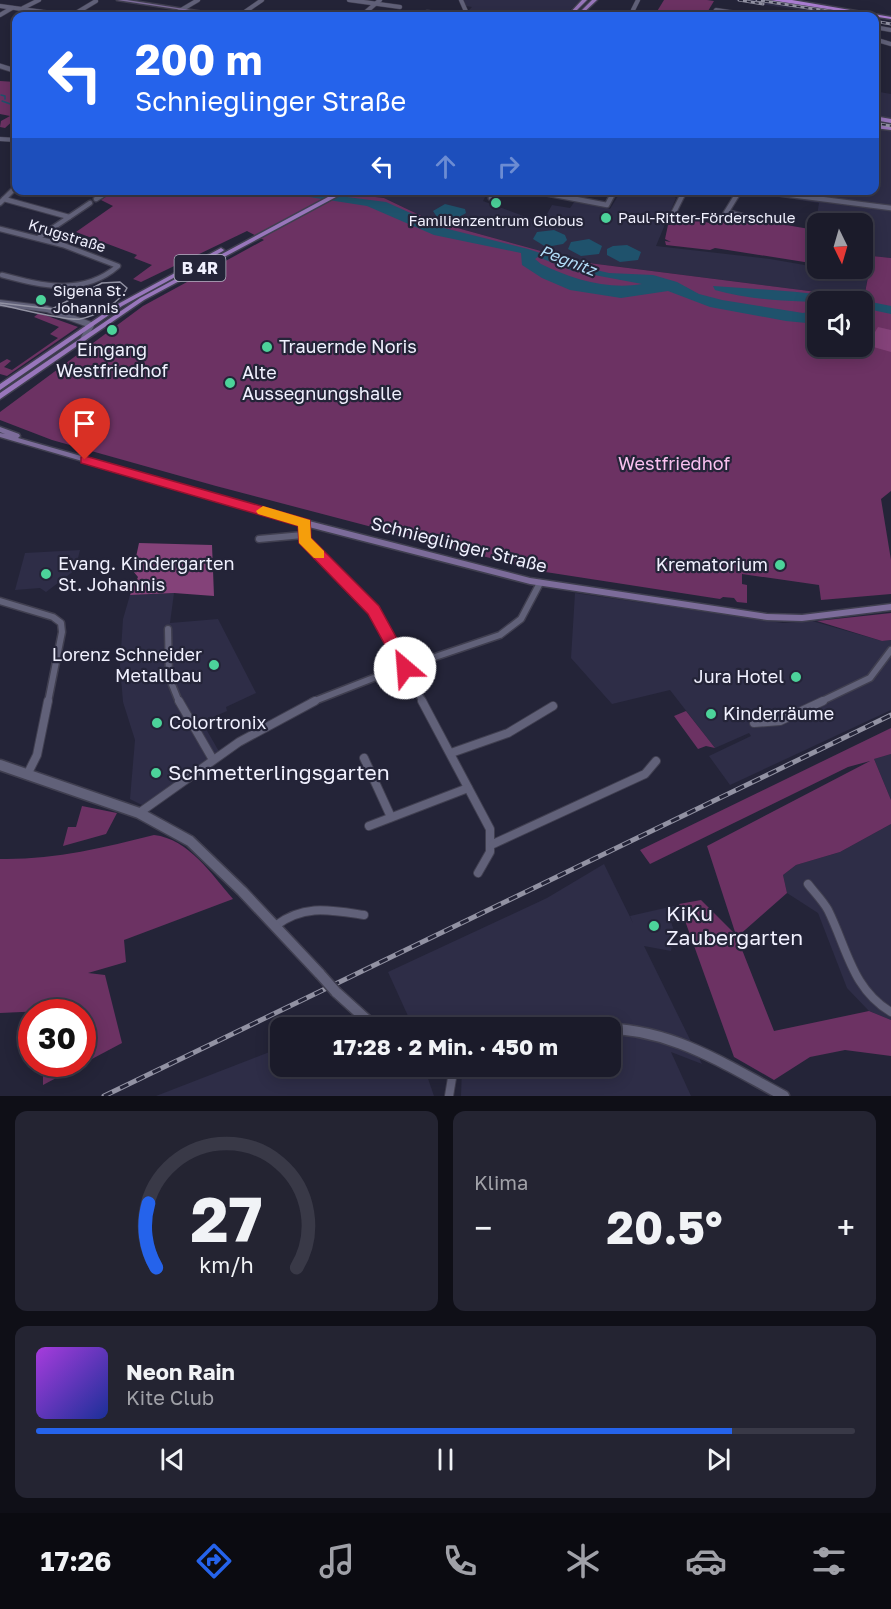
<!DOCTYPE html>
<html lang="de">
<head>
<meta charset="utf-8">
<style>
	:root { --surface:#1b1b2a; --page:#242432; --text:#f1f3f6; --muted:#a0a1a8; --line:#393947; --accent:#2563eb }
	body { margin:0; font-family:"Golos Text",sans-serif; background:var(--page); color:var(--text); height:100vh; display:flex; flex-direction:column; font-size:22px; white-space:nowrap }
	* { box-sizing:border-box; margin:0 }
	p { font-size:20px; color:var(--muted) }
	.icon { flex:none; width:33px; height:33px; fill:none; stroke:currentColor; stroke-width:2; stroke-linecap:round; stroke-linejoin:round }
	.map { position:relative; height:1096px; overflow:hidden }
	.panel { display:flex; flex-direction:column; gap:15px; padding:15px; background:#0f0f17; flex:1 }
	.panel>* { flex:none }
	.guide { position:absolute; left:12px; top:12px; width:867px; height:183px; border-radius:12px; box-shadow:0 3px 15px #0003,0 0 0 2px var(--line); background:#2563eb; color:#fff; overflow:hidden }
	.needle { width:39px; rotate:175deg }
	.controls { position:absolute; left:807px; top:213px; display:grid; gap:12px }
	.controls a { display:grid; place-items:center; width:66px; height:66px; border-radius:12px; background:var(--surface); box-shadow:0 3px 15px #0003,0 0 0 2px var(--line); font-size:30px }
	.speed { position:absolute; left:18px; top:999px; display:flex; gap:12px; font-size:30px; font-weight:700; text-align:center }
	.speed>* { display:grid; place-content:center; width:78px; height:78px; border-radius:50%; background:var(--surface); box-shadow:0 3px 15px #0003,0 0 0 2px var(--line); line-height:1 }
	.speed .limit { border:9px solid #d22; background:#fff; color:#111 }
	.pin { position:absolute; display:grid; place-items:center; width:51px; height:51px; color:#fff; margin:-62px -26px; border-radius:50% 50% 50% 0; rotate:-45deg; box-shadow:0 0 6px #0007 }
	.pin .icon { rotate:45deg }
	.me { position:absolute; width:66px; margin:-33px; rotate:333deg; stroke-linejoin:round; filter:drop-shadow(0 0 4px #0008) }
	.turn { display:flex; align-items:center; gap:21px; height:126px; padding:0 24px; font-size:27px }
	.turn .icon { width:78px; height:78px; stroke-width:2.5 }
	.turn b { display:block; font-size:42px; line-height:51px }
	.lanes { display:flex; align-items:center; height:57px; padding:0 24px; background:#0003; justify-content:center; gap:30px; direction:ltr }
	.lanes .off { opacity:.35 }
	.big { font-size:45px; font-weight:700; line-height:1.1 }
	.panel .tile { flex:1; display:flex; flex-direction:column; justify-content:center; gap:9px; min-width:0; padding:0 21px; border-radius:12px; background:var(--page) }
	.panel .dial { align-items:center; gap:0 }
	.dial svg { height:156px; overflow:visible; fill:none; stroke:var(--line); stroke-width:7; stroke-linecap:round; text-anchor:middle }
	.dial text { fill:var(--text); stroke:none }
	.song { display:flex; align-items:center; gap:18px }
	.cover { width:72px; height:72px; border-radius:9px; background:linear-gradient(135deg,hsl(280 70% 55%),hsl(230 70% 35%)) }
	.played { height:6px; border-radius:3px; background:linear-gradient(90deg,var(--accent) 85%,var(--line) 85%) }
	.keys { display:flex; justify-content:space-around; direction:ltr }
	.heat { display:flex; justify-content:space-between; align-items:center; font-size:33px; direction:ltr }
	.panel .tiles { flex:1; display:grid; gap:15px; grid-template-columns:1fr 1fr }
	.tile:last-child { grid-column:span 2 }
	.trip { position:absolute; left:270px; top:1017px; width:351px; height:60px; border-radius:12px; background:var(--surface); box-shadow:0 3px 15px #0003,0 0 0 2px var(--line); font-weight:700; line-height:60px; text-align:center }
	.tab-bar { display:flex; height:96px; justify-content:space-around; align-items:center; background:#0b0b11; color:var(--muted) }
	.tab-bar .icon { width:42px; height:42px }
	.tab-bar .current { color:var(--accent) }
	.tab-bar b { font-size:27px; color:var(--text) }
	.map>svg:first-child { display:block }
</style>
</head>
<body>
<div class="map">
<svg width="891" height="1096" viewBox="0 0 891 1096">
	<rect width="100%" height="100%" fill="#242438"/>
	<g fill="#2e2d47">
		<polygon points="463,0 580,0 564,16 525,16 469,10 472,7 466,6"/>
		<polygon points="734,0 763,0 865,16 837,16"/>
		<polygon points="874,91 891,94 891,122 875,119"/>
		<polygon points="875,124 891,126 891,258 863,255 862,224 818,224 817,241 813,240 819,203 739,191 874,190"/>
		<polygon points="355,190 488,191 483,201 542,223 552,205 570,208 575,201 610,209 621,191 644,191 673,196 676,198 656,246 770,259 868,276 864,298 581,262 432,221 384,198 348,194"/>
		<polygon points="80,550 75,570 46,592 40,588 15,590 25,553"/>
		<polygon points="174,593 170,623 218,619 256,693 226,707 227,711 202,722 221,755 144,806 130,799 135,740 123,702 120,665 123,619 130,595"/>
		<polygon points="575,593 783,623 812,621 882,641 891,640 891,710 730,785 709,756 751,736 749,733 715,748 670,690 612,704 571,658"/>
		<polygon points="891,754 891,800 874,759"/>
		<polygon points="891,824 891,1020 869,1011 847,988 818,913 787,893 783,875 796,865 840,852"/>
		<polygon points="604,864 633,923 630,916 678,905 683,919 671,922 674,931 671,951 644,946 702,1064 671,1052 691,1096 461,1096 462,1067 610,1066 610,1028 413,1027 388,972 547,898"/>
		<polygon points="280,1048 280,1066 424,1067 434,1096 156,1096"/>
	</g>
	<g fill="#6c3263" fill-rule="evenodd">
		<polygon points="664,0 707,0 714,1 705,16 656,13"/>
		<polygon points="0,81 16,82 16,118 5,128 0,127 1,121 10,116 0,114"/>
		<path d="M155,190L348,191V194L384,198L432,221L581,262L864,298L869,272L846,269L862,268L863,255L891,258V491L881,499L891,560V594L821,600L819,585L742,574V584L747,585V603L737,602L734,598L723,597L720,599L539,571L216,486L52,440L0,420V412L143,306L264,240L247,231L141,282L133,279L152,265L134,258L137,255L76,232L113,206L101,200C118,188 129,190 148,195ZM818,302H862V346H818Z"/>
		<polygon points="674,215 714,224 719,216 727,218 730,215 815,230 813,239 817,241 817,264 715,248 710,250 666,245 665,241 671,242 665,239 668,225 674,225"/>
		<polygon points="39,313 78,327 7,376 0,374 0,363 7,359 11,361 4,367 12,370 58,338 50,334 59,327 34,317"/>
		<polygon points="891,613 891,640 882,641 817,621"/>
		<polygon points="686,711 715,748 706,746 698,749 674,716"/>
		<polygon points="891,728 891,754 874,759 891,800 891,824 840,852 796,865 783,875 787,893 737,937 774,1031 869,1011 891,1020 891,1056 845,1050 810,1057 774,1080 734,1057 679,904 701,900 736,935 707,846 870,761 848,767 650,864 640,850"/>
		<polygon points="82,806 117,813 106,834 63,846 68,827 76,827"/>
		<path d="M154,835C189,839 212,875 233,899L124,940L126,962L88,973L105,975L122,1043L43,1085V1064H82V1012L44,1011L0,1013V859C53,860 103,848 154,835Z"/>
	</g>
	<g fill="#844279">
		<polygon points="878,327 891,330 891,352 863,344 863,329 875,332"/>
		<polygon points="139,543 212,545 214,596 174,593 130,595 138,577 133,571"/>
	</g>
	<g fill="#1f526c" fill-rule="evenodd">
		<path d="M271,191H300L386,202L444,228L528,249L583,267L609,273L653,275L677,282L699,294L722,300L803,313L817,310V324L786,321L710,307L668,291L621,298L570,290L542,278L522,265L521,253L434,235L367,206ZM538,257L573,271L642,284C607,290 572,279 541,264L535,259Z"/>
		<polygon points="445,204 465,209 466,213 454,220 437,217 433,211"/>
		<polygon points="554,230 565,235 567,240 563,244 546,247 533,239 537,232"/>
		<polygon points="589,239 602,246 599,254 581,256 568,249 571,242"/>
		<polygon points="627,245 641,252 638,260 620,262 607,255 607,249 613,246"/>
		<path d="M713,286C773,290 832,293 891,306V314L863,308L862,302C816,302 760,303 715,290Z"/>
	</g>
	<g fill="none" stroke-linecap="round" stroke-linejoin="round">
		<g stroke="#1f526c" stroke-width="1.5">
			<polyline points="1,95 5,96 5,99"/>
			<polyline points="2,101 16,106"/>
		</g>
		<g stroke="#403f50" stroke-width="5">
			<g id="minor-far3">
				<polyline points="349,0 400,7"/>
				<polyline points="461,0 468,16"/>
				<polyline points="0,6 72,16"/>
				<polyline points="23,8 39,0"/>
				<polyline points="427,12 458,16"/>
				<polyline points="0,15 12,8"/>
				<polyline points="71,16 96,1"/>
				<polyline points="171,16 198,0"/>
				<polyline points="239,16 262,0"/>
				<polyline points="361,16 380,0"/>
				<polyline points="636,16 633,10 638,0"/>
				<polyline points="712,16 716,10 756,16"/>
				<polyline points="874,27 891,30"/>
				<polyline points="874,39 891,44"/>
				<polyline points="0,139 16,140"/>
			</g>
		</g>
		<g stroke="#403f50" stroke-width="7">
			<g id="minor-far2">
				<polyline points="86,190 101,196"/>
				<polyline points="529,190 607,205 615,190"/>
				<polyline points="752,190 891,208"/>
				<polyline points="491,198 495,190"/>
				<polyline points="4,199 69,217"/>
				<polyline points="96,199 110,190"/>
				<polyline points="0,203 16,187"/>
				<polyline points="727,212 753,219"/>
				<polyline points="673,214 685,190"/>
				<polyline points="724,216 740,190"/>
				<path d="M0,229L63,245L118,266C83,296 43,286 2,275"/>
				<polyline points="38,238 90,203"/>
			</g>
		</g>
		<g stroke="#403f50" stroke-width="9">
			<g id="minor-far1">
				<polyline points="305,523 304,539 374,610 423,702"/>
				<polyline points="259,539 303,535"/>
				<polyline points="0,601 53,617 61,623 62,632 48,702"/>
				<polyline points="168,629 169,677 179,702"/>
				<polyline points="312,702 376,677 500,635 521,619 540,583"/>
				<polyline points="820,702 870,678 891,650"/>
			</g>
		</g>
		<g stroke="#403f50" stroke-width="10">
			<g id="minor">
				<polyline points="179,701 212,758"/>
				<polyline points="422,701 490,829 490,852 478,873"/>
				<polyline points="754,723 780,721 823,701"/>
				<polyline points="451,753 508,733 553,706"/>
				<polyline points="364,758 391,817"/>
				<polyline points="27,775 37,755 48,701"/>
				<polyline points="139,813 239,742 315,701"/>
				<polyline points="369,826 468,788"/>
				<polyline points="493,844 645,774 656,761"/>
				<path d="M808,884C815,893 823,901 828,910C847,948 852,989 891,1012"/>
				<path d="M275,926C304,904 330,910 364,915"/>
				<polyline points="449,1096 454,1066"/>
			</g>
		</g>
		<g stroke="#403f50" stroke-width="6">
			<polyline id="tertiary-far2" points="0,66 16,71"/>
		</g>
		<g stroke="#403f50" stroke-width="8">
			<polyline id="tertiary-far1" points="0,303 47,309 91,325 84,338"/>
		</g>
		<g stroke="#403f50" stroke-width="13">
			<g id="tertiary">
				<polyline points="0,765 139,813 190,841 242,891 320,974"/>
				<polyline points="336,992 376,1028"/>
				<path d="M594,1028C670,1027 720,1062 784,1096"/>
			</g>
		</g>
		<g stroke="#403f50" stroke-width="3">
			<g id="secondary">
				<polygon points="117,0 127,0 229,16 222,16"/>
				<polygon points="0,427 19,434 20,436 18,438 305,520 530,578 767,614 802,615 891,604 891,610 802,621 767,620 530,584 305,526 0,437 0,433 5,434 0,432"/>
			</g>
		</g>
		<g stroke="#403f50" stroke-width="3">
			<g id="primary">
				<polygon points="582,0 587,0 571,16 567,16"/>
				<polygon points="592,0 597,0 580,16 576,16"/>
				<polygon points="874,116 891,119 891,123 874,120"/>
				<polygon points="874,124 891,126 891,130 874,128"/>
				<polygon points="341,190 349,190 144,300 0,399 0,393 140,298"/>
				<polygon points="221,248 224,250 223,251 122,306 0,390 0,384 118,304"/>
			</g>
		</g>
		<g stroke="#403f50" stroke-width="3">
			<polygon id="trunk" points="770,0 792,0 891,17 891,19"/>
		</g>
		<use href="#minor-far3" stroke="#616179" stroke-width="4"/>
		<use href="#minor-far2" stroke="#616179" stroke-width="4.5"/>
		<use href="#minor-far1" stroke="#616179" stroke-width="6"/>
		<use href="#minor" stroke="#616179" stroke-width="8"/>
		<use href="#tertiary-far2" stroke="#616179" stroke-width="4.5"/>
		<use href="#tertiary-far1" stroke="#616179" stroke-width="6"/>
		<use href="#tertiary" stroke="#616179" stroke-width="10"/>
		<use href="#secondary" fill="#7c6c9a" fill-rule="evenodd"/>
		<use href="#primary" fill="#9876bb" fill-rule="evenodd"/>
		<use href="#trunk" fill="#aa7dd1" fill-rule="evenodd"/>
		<path stroke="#9292a3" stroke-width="1.5" d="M0,303L52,309L102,283L120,282L127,288C121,302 96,316 80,319C66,321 17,308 0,305"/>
		<g stroke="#9292a3" stroke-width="3">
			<g id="rail-far1">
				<polyline points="739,0 763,4"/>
				<polyline points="757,0 859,16"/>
				<polyline points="874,21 891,24"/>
				<polyline points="874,123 891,126"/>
			</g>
		</g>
		<g stroke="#9292a3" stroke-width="5">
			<polyline id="rail" points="104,1096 891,715"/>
		</g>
		<use href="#rail-far1" stroke="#242438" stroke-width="1.5" stroke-dasharray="4" stroke-linecap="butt"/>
		<use href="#rail" stroke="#242438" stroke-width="3" stroke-dasharray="9" stroke-linecap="butt"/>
		<g stroke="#403f50" stroke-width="13" stroke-linecap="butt">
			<polyline id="tertiary-bridge" points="320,974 336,992"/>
		</g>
		<use href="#tertiary-bridge" stroke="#616179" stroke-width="10"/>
	</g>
	<polygon fill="#e11d48" stroke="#92132f" stroke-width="1.5" points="85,456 310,520 311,538 379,606 413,668 411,672 400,672 368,614 299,543 298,526 81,463 81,457"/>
	<polygon fill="#f59e0b" points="263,506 310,520 311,538 324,551 324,558 314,558 299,543 298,526 258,514 256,511"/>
	<g fill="#4cd39a" stroke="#242438" stroke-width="2">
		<circle cx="496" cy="203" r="6"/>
		<circle cx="606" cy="218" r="6"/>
		<circle cx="41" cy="300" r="6"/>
		<circle cx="112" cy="330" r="6"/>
		<circle cx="267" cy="347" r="6"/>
		<circle cx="230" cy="383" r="6"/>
		<circle cx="780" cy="565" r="6"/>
		<circle cx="46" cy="574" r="6"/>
		<circle cx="214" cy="665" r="6"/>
		<circle cx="796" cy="677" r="6"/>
		<circle cx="711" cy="714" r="6"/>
		<circle cx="157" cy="723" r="6"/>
		<circle cx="156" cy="773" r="6"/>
		<circle cx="654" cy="926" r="6"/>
	</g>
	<g text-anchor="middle" stroke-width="4.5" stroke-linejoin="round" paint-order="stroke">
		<g font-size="15" fill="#f0f0fe" stroke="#242438" text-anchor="start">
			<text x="618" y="223">Paul-Ritter-Förderschule</text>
			<text x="496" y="226" text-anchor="middle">Familienzentrum Globus</text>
			<text x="53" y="296">Sigena St.<tspan x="53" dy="17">Johannis</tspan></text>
		</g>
		<g font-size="15" fill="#f0f0fe" stroke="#242438">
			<text transform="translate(67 236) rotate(17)" y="5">Krugstraße</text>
		</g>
		<g font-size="16" font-style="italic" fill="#b2ddf8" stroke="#242438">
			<text transform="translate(568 260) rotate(21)" y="6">Pegnitz</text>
		</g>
		<rect fill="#242438" stroke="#b3b3c3" stroke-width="1.5" x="174.5" y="255" width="51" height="26" rx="4.5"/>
		<g font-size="16" font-weight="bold" fill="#f0f0fe">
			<text x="200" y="274">B 4R</text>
		</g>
		<g font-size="18" fill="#f0f0fe" stroke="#242438" text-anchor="start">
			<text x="279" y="353">Trauernde Noris</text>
			<text x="112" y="356" text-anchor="middle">Eingang<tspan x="112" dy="21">Westfriedhof</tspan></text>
			<text x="242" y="379">Alte<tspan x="242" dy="21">Aussegnungshalle</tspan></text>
			<text x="58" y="570">Evang. Kindergarten<tspan x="58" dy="21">St. Johannis</tspan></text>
			<text x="768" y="571" text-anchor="end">Krematorium</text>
			<text x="202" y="661" text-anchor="end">Lorenz Schneider<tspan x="202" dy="21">Metallbau</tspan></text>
			<text x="784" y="683" text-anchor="end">Jura Hotel</text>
			<text x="723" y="720">Kinderräume</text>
			<text x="169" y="729">Colortronix</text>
		</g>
		<g font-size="18" fill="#fac1ef" stroke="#242438">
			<text x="674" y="470">Westfriedhof</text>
		</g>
		<g font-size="18" fill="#f0f0fe" stroke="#242438">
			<text transform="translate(459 545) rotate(14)" y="6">Schnieglinger Straße</text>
		</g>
		<g font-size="21" fill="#f0f0fe" stroke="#242438" text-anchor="start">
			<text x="168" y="780">Schmetterlingsgarten</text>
			<text x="666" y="921">KiKu<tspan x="666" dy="24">Zaubergarten</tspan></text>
		</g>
	</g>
</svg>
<div class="controls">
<a><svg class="needle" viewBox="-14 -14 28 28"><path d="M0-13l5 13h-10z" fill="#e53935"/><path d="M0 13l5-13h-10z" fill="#a0a1a8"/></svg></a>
<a><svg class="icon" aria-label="sound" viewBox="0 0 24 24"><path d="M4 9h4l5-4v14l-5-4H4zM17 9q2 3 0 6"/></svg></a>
</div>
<div class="speed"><div class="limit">30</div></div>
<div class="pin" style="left:85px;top:460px;background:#d93025"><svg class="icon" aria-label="arrive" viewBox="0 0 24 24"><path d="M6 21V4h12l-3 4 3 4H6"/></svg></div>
<svg class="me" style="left:405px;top:668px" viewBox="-20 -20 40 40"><circle r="19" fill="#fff"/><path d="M0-13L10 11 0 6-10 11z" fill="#e11d48"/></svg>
<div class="trip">17:28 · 2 Min. · 450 m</div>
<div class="guide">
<div class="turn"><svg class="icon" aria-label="left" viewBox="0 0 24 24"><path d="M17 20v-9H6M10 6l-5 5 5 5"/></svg><div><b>200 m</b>Schnieglinger Straße</div></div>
<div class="lanes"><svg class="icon" aria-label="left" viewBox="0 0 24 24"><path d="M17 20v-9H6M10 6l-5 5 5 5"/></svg><svg class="icon off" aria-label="ahead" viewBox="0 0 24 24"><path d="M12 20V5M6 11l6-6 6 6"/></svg><svg class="icon off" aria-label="right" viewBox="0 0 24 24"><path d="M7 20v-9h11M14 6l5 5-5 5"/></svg></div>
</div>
</div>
<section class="panel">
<div class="tiles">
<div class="tile dial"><svg viewBox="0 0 100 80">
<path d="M14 69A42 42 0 1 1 86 69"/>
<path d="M14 69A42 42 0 0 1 10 36" stroke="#2563eb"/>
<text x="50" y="56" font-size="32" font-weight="700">27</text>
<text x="50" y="72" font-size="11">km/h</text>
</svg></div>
<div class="tile"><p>Klima</p>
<div class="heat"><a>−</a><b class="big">20.5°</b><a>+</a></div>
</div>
<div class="tile">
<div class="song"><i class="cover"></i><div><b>Neon Rain</b><p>Kite Club</p></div></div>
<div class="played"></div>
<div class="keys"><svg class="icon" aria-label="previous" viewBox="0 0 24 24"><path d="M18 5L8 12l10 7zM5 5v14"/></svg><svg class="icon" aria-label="pause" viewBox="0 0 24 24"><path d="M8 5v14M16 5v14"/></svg><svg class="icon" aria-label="next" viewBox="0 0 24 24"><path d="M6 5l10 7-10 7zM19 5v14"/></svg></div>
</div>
</div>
</section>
<nav class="tab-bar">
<b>17:26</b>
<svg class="icon current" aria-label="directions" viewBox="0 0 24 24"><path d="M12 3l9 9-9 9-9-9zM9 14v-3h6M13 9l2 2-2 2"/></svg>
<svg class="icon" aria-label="music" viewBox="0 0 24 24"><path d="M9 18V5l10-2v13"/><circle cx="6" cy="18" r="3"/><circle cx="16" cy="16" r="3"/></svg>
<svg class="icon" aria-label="phone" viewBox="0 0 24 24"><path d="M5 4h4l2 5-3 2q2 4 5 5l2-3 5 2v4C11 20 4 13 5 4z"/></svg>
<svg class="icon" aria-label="climate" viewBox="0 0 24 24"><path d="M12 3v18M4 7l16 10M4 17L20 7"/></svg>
<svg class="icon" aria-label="car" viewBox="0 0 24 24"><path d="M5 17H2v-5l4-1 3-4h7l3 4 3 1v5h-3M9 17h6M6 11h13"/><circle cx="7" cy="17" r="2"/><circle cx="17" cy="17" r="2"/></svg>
<svg class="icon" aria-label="filters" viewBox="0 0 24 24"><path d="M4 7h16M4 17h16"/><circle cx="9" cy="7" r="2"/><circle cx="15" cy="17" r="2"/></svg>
</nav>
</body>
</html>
